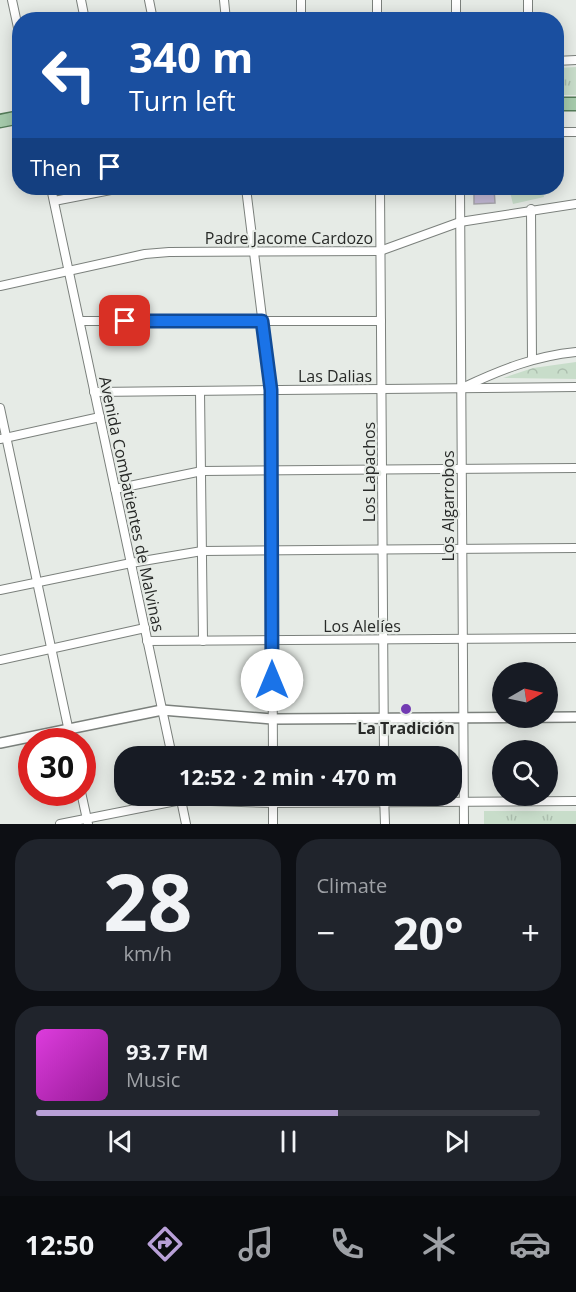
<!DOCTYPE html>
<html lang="en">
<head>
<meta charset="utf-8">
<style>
	:root { --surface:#171b24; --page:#20242c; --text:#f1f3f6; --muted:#9ea1a6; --line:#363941; --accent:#b8a0d7 }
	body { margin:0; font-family:"Open Sans",sans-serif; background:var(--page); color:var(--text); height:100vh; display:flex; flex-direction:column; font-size:22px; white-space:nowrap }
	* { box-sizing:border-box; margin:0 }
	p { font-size:20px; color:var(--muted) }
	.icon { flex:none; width:33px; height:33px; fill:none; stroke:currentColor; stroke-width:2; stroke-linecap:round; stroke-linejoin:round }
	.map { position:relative; height:824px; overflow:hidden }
	.drawer { display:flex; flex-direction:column; gap:15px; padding:15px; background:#0d0f14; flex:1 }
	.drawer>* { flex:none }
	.top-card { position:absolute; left:12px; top:12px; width:552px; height:183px; border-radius:24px; box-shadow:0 3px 15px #0003; background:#1a4fa0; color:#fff; overflow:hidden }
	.needle { width:39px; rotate:81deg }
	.buttons { position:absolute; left:492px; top:662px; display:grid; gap:12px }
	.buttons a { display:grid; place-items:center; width:66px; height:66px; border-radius:50%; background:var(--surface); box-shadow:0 3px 15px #0003; font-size:30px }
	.speed { position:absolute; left:18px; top:728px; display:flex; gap:12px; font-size:30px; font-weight:700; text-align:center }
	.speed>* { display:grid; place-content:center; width:78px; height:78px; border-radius:50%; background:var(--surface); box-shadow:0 3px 15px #0003; line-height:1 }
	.speed .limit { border:9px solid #d22; background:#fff; color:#111 }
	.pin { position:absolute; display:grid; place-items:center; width:51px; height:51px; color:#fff; margin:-26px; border-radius:12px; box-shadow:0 3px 9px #0006 }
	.me { position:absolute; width:66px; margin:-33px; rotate:0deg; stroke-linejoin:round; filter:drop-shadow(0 0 4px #0008) }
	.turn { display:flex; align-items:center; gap:21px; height:126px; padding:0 18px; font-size:27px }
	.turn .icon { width:78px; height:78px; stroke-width:2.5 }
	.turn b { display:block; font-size:42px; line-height:51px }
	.then { display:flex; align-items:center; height:57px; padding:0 18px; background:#0003; gap:12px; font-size:22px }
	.big { font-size:45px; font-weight:700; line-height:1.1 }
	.drawer .card { flex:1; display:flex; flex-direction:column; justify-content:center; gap:9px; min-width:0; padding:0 21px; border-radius:24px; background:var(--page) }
	.drawer .dial { align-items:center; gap:0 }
	.dial b { font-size:78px; line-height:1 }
	.song { display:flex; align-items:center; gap:18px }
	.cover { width:72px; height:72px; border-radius:9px; background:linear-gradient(135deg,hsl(300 70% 55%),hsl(300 70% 35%)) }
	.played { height:6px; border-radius:3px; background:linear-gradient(90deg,var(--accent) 60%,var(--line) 60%) }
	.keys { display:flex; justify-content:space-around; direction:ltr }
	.heat { display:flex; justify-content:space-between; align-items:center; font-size:33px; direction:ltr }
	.drawer .tiles { flex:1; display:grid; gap:15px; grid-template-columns:1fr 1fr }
	.card:last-child { grid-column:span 2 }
	.trip { position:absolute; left:114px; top:746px; width:348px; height:60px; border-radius:24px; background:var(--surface); box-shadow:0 3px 15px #0003; font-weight:700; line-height:60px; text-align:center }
	.tabs { display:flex; height:96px; justify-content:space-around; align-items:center; background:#090b0e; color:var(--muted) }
	.tabs .icon { width:42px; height:42px }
	.tabs .selected { color:var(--accent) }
	.tabs b { font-size:27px; color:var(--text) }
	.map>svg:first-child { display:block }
</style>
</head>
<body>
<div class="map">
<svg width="576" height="824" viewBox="0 0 576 824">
	<defs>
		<pattern id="grass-tufts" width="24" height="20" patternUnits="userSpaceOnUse" patternTransform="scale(1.5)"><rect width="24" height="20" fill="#c8ddca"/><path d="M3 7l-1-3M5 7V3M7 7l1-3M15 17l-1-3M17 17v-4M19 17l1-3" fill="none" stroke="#acbeae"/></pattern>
		<pattern id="park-crowns" width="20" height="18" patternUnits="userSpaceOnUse" patternTransform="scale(1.5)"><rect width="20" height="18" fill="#c8ddca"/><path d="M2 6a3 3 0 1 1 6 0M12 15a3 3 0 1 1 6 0" fill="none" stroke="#acbeae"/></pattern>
	</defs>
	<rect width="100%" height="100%" fill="#e6ebe6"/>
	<g fill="url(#grass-tufts)">
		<polygon points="576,67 576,95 557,95 557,68"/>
		<rect x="484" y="811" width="92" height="13"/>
	</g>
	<polygon fill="url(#park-crowns)" points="576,362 576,379 503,378 533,368"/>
	<polygon fill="#c8ddca" points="509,188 542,188 544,197 513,204"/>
	<polygon fill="#c1b7d3" stroke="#a7a5ab" stroke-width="1.5" points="474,188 494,188 495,203 474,204"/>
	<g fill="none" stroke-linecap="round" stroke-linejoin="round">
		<g stroke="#7b807c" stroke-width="10">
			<g id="minor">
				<polyline points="12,0 20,37"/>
				<polyline points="81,0 85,20"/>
				<polyline points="149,0 153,20"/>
				<polyline points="224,0 226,20"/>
				<polyline points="301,0 301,20"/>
				<polyline points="377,0 377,20"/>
				<polyline points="528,0 528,20"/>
				<polyline points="456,20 456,0"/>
				<polyline points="556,61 576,60"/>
				<polyline points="556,132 576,132"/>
				<polyline points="51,188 172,756"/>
				<polyline points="246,188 271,390 273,756"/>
				<polyline points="380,188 384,756"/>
				<polyline points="460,188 464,824"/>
				<polyline points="54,201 121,188"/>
				<polyline points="531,209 532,359"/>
				<polyline points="0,286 145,254 169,252 380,251 460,222 576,204"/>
				<polyline points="80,321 381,321"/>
				<path d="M464,387C500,370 535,356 576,352"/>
				<polyline points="200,391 203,641"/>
				<polyline points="94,392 576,387"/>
				<polyline points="0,408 71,741"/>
				<polyline points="0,439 100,417"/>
				<polyline points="115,489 202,471 576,468"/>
				<polyline points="0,590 131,563 202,551 576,548"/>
				<polyline points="147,641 576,638"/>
				<polyline points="0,660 145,628"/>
				<polyline points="81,792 88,824"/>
				<polyline points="180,795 186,824"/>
				<polyline points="273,795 273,824"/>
				<polyline points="384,795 385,824"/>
				<polyline points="60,824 181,800 273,803 576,801"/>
			</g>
		</g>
		<g stroke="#7b807c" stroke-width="12">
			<polyline id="tertiary" points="0,743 162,710 272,719 576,717"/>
		</g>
		<g stroke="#547c59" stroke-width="15">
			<g id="primary">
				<polyline points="556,104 576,104"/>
				<polyline points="0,121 20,117"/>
			</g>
		</g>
		<use href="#minor" stroke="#fff" stroke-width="8"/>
		<use href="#tertiary" stroke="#fff" stroke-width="9"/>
		<use href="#primary" stroke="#a6cbac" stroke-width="12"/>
	</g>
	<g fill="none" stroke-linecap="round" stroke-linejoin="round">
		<g stroke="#114b97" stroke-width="15">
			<polyline id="route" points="125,321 262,321 271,390 272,680"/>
		</g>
		<use href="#route" stroke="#1a73e8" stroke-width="10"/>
	</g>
	<circle fill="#723bb2" stroke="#e6ebe6" stroke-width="2" cx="406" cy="709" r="6"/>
	<g text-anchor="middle" stroke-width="4.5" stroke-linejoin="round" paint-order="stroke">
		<g font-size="16" fill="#282a28" stroke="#e6ebe6">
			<text x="289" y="244">Padre Jacome Cardozo</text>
			<text x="335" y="382">Las Dalias</text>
			<text transform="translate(369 472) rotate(-90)" y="6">Los Lapachos</text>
			<text transform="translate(132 504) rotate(78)" y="6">Avenida Combatientes de Malvinas</text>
			<text transform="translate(448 506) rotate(-90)" y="6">Los Algarrobos</text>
			<text x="362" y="632">Los Alelíes</text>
		</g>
		<g font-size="16" font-weight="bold" fill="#282a28" stroke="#e6ebe6">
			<text x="406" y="734">La Tradición</text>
		</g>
	</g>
</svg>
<div class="buttons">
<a><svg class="needle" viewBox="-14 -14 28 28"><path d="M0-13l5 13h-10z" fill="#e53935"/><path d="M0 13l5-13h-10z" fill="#9ea1a6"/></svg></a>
<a><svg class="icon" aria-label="search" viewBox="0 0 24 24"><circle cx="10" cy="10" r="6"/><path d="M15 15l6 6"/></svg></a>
</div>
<div class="speed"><div class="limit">30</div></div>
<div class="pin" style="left:125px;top:321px;background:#d93025"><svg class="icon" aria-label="arrive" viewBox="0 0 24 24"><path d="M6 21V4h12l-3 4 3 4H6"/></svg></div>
<svg class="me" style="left:272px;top:680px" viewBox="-20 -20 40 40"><circle r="19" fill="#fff"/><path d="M0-13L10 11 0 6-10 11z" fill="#1a73e8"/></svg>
<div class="trip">12:52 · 2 min · 470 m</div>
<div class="top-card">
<div class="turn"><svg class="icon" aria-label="left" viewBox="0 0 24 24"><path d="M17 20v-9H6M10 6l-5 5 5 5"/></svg><div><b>340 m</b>Turn left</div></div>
<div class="then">Then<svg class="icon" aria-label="arrive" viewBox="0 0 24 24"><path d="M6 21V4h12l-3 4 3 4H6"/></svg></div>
</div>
</div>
<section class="drawer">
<div class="tiles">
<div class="card dial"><b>28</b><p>km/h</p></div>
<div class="card"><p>Climate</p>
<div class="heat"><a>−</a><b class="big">20°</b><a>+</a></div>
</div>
<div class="card">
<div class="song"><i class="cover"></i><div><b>93.7 FM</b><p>Music</p></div></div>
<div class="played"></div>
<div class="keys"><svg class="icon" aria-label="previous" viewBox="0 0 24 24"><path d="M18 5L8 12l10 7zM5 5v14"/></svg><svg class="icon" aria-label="pause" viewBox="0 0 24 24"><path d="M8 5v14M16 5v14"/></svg><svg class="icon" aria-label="next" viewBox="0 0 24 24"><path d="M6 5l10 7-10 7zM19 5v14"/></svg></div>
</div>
</div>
</section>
<nav class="tabs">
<b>12:50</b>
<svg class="icon selected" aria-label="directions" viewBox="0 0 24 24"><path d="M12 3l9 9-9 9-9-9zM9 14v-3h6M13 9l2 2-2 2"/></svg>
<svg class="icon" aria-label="music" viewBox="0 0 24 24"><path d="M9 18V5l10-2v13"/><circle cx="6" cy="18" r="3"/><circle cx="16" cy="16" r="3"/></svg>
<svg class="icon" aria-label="phone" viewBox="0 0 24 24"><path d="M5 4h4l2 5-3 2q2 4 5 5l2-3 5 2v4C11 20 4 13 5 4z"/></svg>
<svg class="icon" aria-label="climate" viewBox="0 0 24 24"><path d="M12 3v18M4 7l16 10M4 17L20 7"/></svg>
<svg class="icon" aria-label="car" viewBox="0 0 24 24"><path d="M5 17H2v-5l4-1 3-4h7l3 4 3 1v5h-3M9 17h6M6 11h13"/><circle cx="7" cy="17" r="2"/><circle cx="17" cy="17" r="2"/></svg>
</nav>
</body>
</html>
